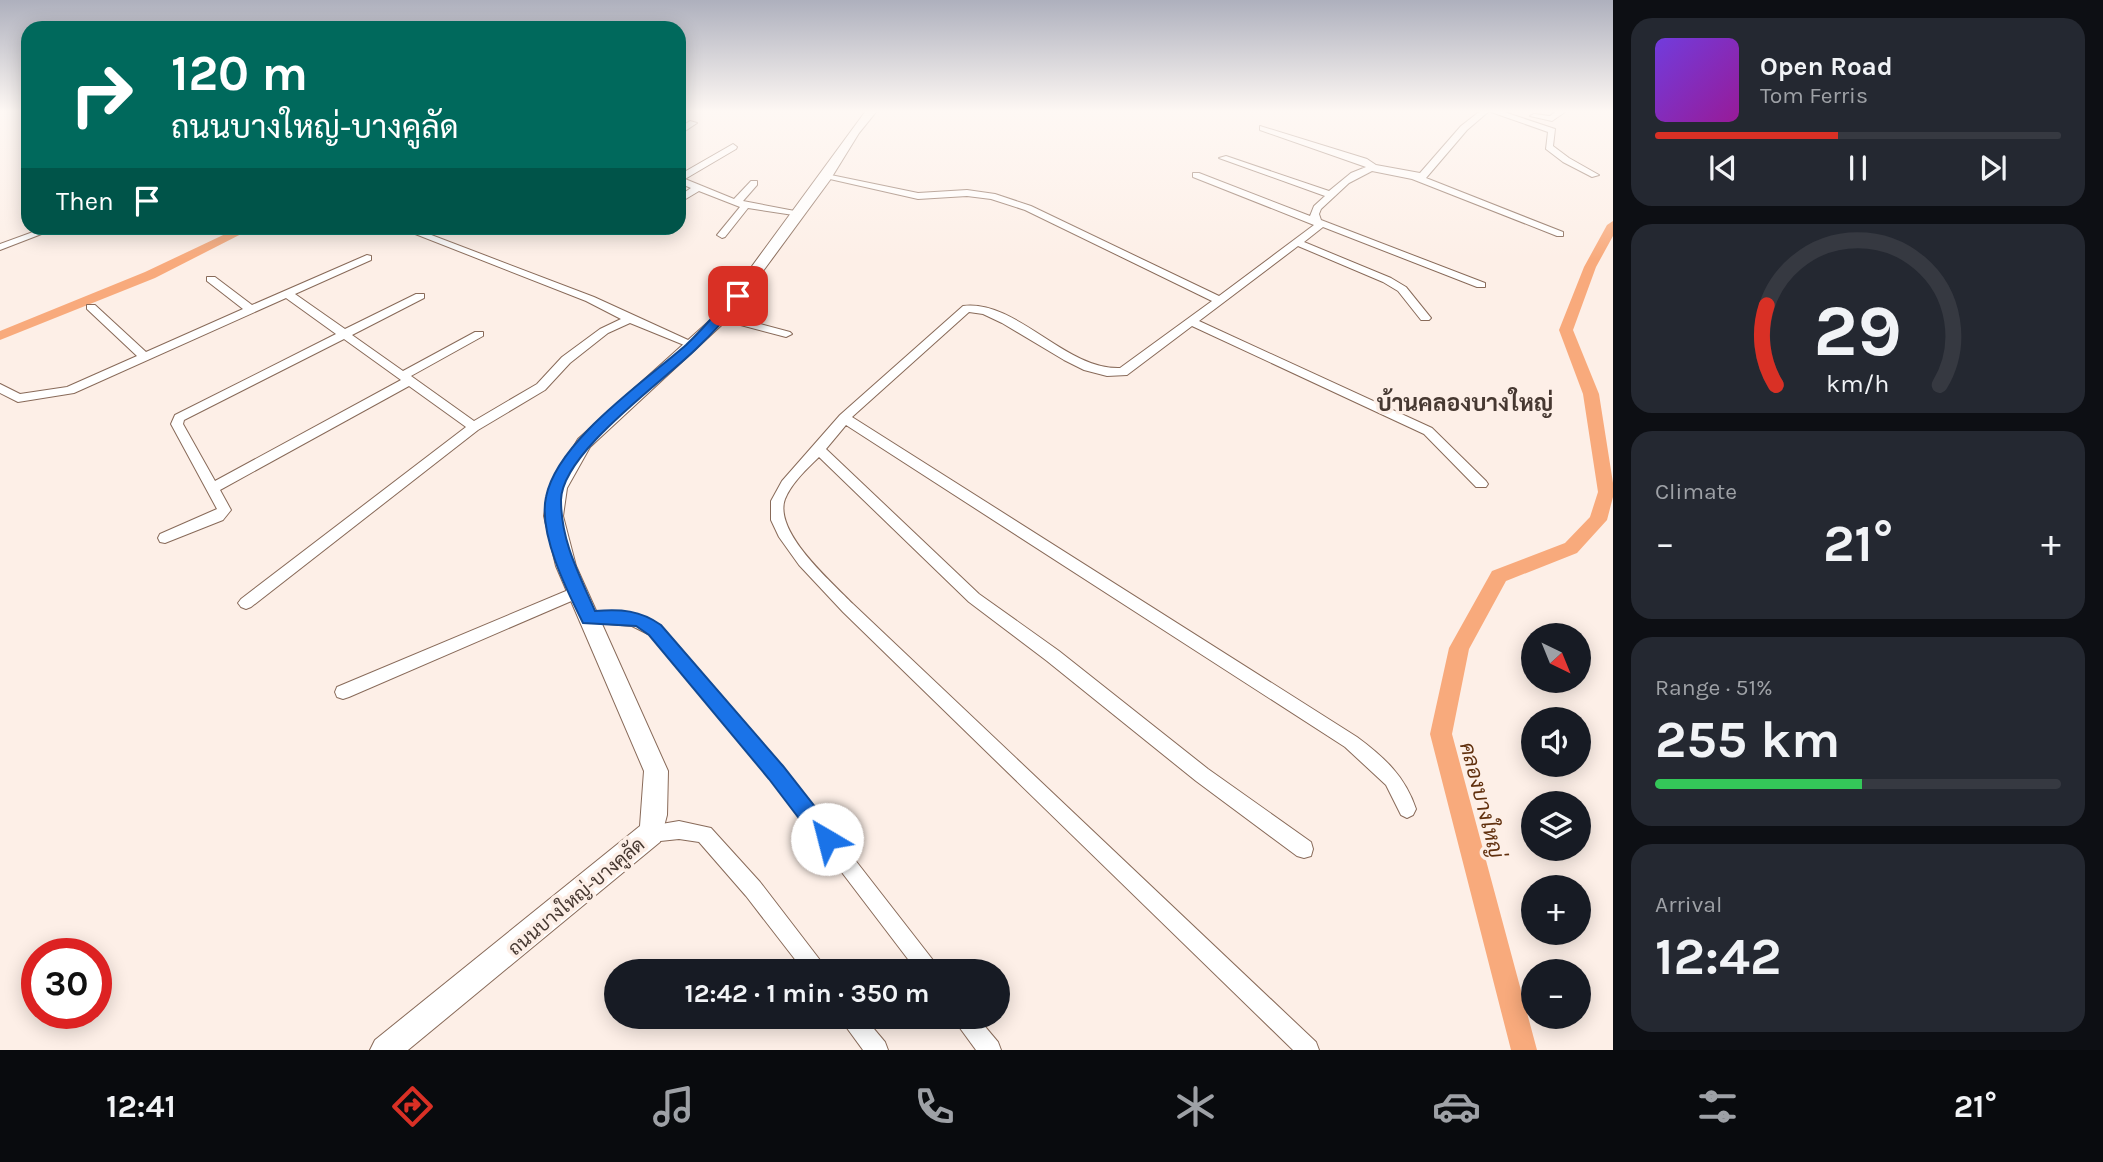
<!DOCTYPE html>
<html lang="en">
<head>
<meta charset="utf-8">
<style>
	:root { --surface:#171b24; --page:#242831; --text:#f1f3f6; --muted:#9ea1a6; --line:#363941; --accent:#d93025 }
	body { margin:0; font-family:Karla,Sarabun,sans-serif; background:var(--page); color:var(--text); height:100vh; display:flex; flex-direction:column; font-size:26px; white-space:nowrap }
	* { box-sizing:border-box; margin:0 }
	p { font-size:23px; color:var(--muted) }
	.icon { flex:none; width:38px; height:38px; fill:none; stroke:currentColor; stroke-width:2; stroke-linecap:round; stroke-linejoin:round }
	.map { position:relative; flex:1; overflow:hidden }
	.drawer { display:flex; flex-direction:column; gap:18px; padding:18px; background:#0d0f14; width:490px }
	.drawer>* { flex:none }
	.guide { position:absolute; left:21px; top:21px; width:665px; height:214px; border-radius:21px; box-shadow:0 4px 18px #0003; background:#00695c; color:#fff; overflow:hidden }
	.needle { width:46px; rotate:137deg }
	.fabs { position:absolute; left:1521px; top:623px; display:grid; gap:14px }
	.fabs a { display:grid; place-items:center; width:70px; height:70px; border-radius:50%; background:var(--surface); box-shadow:0 4px 18px #0003; font-size:35px }
	.speed { position:absolute; left:21px; top:938px; display:flex; gap:14px; font-size:35px; font-weight:700; text-align:center }
	.speed>* { display:grid; place-content:center; width:91px; height:91px; border-radius:50%; background:var(--surface); box-shadow:0 4px 18px #0003; line-height:1 }
	.speed .limit { border:10px solid #d22; background:#fff; color:#111 }
	.pin { position:absolute; display:grid; place-items:center; width:60px; height:60px; color:#fff; margin:-30px; border-radius:14px; box-shadow:0 4px 10px #0006 }
	.me { position:absolute; width:77px; margin:-38px; rotate:323deg; stroke-linejoin:round; filter:drop-shadow(0 0 5px #0008) }
	.turn { display:flex; align-items:center; gap:24px; height:147px; padding:0 35px; font-size:32px }
	.turn .icon { width:91px; height:91px; stroke-width:2.5 }
	.turn b { display:block; font-size:49px; line-height:60px }
	.then { display:flex; align-items:center; height:66px; padding:0 35px; background:#0003; gap:14px; font-size:26px }
	.big { font-size:52px; font-weight:700; line-height:1.1 }
	.drawer .tile { flex:1; display:flex; flex-direction:column; justify-content:center; gap:10px; min-width:0; padding:0 24px; border-radius:21px; background:var(--page) }
	.drawer .dial { align-items:center; gap:0 }
	.dial svg { height:182px; overflow:visible; fill:none; stroke:var(--line); stroke-width:7; stroke-linecap:round; text-anchor:middle }
	.dial text { fill:var(--text); stroke:none }
	.song { display:flex; align-items:center; gap:21px }
	.cover { width:84px; height:84px; border-radius:10px; background:linear-gradient(135deg,hsl(260 70% 55%),hsl(300 70% 35%)) }
	.played { height:7px; border-radius:4px; background:linear-gradient(90deg,var(--accent) 45%,var(--line) 45%) }
	.keys { display:flex; justify-content:space-around; direction:ltr }
	.heat { display:flex; justify-content:space-between; align-items:center; font-size:38px; direction:ltr }
	.charge { height:10px; border-radius:5px; background:linear-gradient(90deg,#34c759 51%,var(--line) 0) }
	.trip { position:absolute; left:604px; top:959px; width:406px; height:70px; border-radius:35px; background:var(--surface); box-shadow:0 4px 18px #0003; font-weight:700; line-height:70px; text-align:center }
	.menu { display:flex; height:112px; justify-content:space-around; align-items:center; background:#090b0e; color:var(--muted) }
	.menu .icon { width:49px; height:49px }
	.menu .on { color:var(--accent) }
	.menu b { font-size:32px; color:var(--text) }
	main { display:flex; flex:1; min-height:0 }
	.map>svg:first-child { display:block }
</style>
</head>
<body>
<main>
<div class="map">
<svg width="1613" height="1050" viewBox="0 0 1613 1050">
	<rect width="100%" height="100%" fill="#fdefe7"/>
	<g fill="none" stroke-linecap="round" stroke-linejoin="round">
		<g fill="#f8aa7c" fill-rule="evenodd">
			<polygon points="1613,221 1613,236 1596,267 1573,330 1599,394 1613,483 1613,497 1607,520 1577,553 1506,581 1469,649 1452,734 1537,1050 1511,1050 1430,734 1449,648 1492,571 1565,543 1590,517 1598,492 1583,394 1559,330 1584,267 1607,225"/>
			<polygon points="238,228 253,228 155,278 0,340 0,331 145,272"/>
		</g>
		<g stroke="#886a59" stroke-width="2">
			<g id="minor">
				<path d="M1479,112H1488L1467,130L1426,178L1563,232V236H1557L1412,179L1372,171L1349,183L1321,209L1319,214L1321,220L1485,283V287H1477L1323,227L1304,242L1391,278L1406,287L1431,318L1429,320H1421L1398,291L1383,282L1298,246L1199,321L1432,428L1486,481L1488,484L1486,487H1476L1424,434L1192,326L1127,375L1107,376L1084,370L1064,360L1002,323L983,314L969,312L852,417L1357,737C1384,757 1405,776 1416,809L1413,815L1407,818L1401,815L1386,785L1345,747L846,425L826,449L979,594L1059,651L1208,769L1311,842L1313,849L1311,856L1304,858L1297,856L1196,781L1047,661L969,602L819,457C807,469 792,482 785,499C773,532 832,582 853,604L1316,1042L1319,1050H1293L843,612L799,565L779,537L771,520V501L782,481L840,415L963,306C1016,299 1065,370 1120,368L1212,301L1025,210L991,199L967,196L918,199L821,177L826,174L918,193L967,190L995,194L1031,206L1219,296L1314,225L1193,177V173H1199L1310,216L1314,206L1325,196L1219,158L1226,156L1329,191L1351,173L1366,167L1260,130V126L1367,159L1376,165L1420,173L1461,126Z"/>
				<polygon points="1491,112 1504,112 1555,129 1553,146 1569,158 1599,175 1592,177 1563,162 1546,149 1548,132"/>
				<polygon points="1555,112 1565,112 1552,121 1530,116 1534,114 1550,116"/>
				<polygon points="690,121 697,123 679,135 679,128"/>
				<polygon points="733,144 737,147 736,149 685,179 734,199 751,181 757,181 757,185 743,201 800,212 800,216 748,208 725,237 722,238 717,235 740,207 699,191 679,203 679,196 691,188 679,183 679,175"/>
				<polygon points="44,228 57,228 0,250 0,244"/>
				<polygon points="121,228 133,228 135,230 130,233"/>
				<path d="M400,228H413L594,297L699,345L693,348L689,347L630,323L608,333L570,363L545,390L478,430L251,607L246,609L241,607L238,603L241,599L466,427L409,386L220,490L231,510L223,520L165,543L160,542L158,538L160,534L217,509L171,424L175,415L336,334L286,298L74,393L18,402L0,393V384L20,394L67,387L137,356L87,309V305H95L146,352L243,309L207,281V277H215L252,305L367,255L371,256V260L295,294L345,329L416,294H424V298L352,335L403,371L475,332H483V336L411,376L474,421L537,384L562,357L600,329L621,319L586,301ZM344,339L401,380L215,481L183,424L184,420Z"/>
				<polygon points="722,314 790,332 792,334 786,337 718,319 716,317"/>
				<polygon points="578,586 583,588 585,592 583,596 349,697 343,699 337,697 335,692 337,687"/>
				<polygon points="590,612 632,613 660,625 782,766 936,964 939,971 917,971 770,778 650,635 632,626 585,622 582,618 585,614"/>
				<polygon points="679,821 711,828 760,882 823,964 826,971 804,971 746,896 699,842 679,839 651,842 644,839 642,833 644,827"/>
				<polygon points="841,1017 864,1017 885,1042 888,1050 863,1050 844,1024"/>
				<polygon points="954,1017 977,1017 998,1042 1001,1050 976,1050 957,1024"/>
			</g>
		</g>
		<g stroke="#886a59" stroke-width="2">
			<polygon id="tertiary" points="865,112 876,112 859,133 830,180 727,320 590,447 567,488 563,516 576,566 668,771 667,815 660,842 408,1050 370,1050 375,1040 640,826 644,771 556,566 544,516 549,488 578,439 717,314"/>
		</g>
		<use href="#minor" fill="#fff" fill-rule="evenodd"/>
		<use href="#tertiary" fill="#fff" fill-rule="evenodd"/>
	</g>
	<linearGradient id="sky" x2="0" y2="1"><stop stop-color="#aeb0bd"/><stop offset="0.43" stop-color="#fef8f4"/><stop offset="1" stop-color="#fef8f4" stop-opacity="0"/></linearGradient>
	<rect width="1613" height="259" fill="url(#sky)"/>
	<path fill="#1a73e8" stroke="#114b97" stroke-width="2" d="M733,294L744,296C730,314 714,332 697,348C664,381 562,452 561,500C561,541 579,574 595,611C621,609 640,610 661,625L783,766L834,831L838,839L834,846L827,849L820,846L769,779L649,635L636,626L583,623C567,591 538,533 546,497C557,441 645,381 686,345C703,329 718,311 733,294Z"/>
	<g text-anchor="middle" stroke-width="7" stroke-linejoin="round" paint-order="stroke">
		<g font-size="19" fill="#463831" stroke="#fdefe7">
			<text transform="translate(576 896) rotate(-40)" y="7">ถนนบางใหญ่-บางคูลัด</text>
		</g>
		<g font-size="21" font-style="italic" fill="#61300e" stroke="#fdefe7">
			<text transform="translate(1482 800) rotate(75)" y="7">คลองบางใหญ่</text>
		</g>
		<g font-size="23" font-weight="bold" fill="#463831" stroke="#fdefe7">
			<text x="1465" y="411">บ้านคลองบางใหญ่</text>
		</g>
	</g>
</svg>
<div class="fabs">
<a><svg class="needle" viewBox="-14 -14 28 28"><path d="M0-13l5 13h-10z" fill="#e53935"/><path d="M0 13l5-13h-10z" fill="#9ea1a6"/></svg></a>
<a><svg class="icon" aria-label="sound" viewBox="0 0 24 24"><path d="M4 9h4l5-4v14l-5-4H4zM17 9q2 3 0 6"/></svg></a>
<a><svg class="icon" aria-label="layers" viewBox="0 0 24 24"><path d="M12 4l9 5-9 5-9-5zM3 14l9 5 9-5"/></svg></a>
<a>+</a>
<a>−</a>
</div>
<div class="speed"><div class="limit">30</div></div>
<div class="pin" style="left:738px;top:296px;background:#d93025"><svg class="icon" aria-label="arrive" viewBox="0 0 24 24"><path d="M6 21V4h12l-3 4 3 4H6"/></svg></div>
<svg class="me" style="left:827px;top:839px" viewBox="-20 -20 40 40"><circle r="19" fill="#fff"/><path d="M0-13L10 11 0 6-10 11z" fill="#1a73e8"/></svg>
<div class="trip">12:42 · 1 min · 350 m</div>
<div class="guide">
<div class="turn"><svg class="icon" aria-label="right" viewBox="0 0 24 24"><path d="M7 20v-9h11M14 6l5 5-5 5"/></svg><div><b>120 m</b>ถนนบางใหญ่-บางคูลัด</div></div>
<div class="then">Then<svg class="icon" aria-label="arrive" viewBox="0 0 24 24"><path d="M6 21V4h12l-3 4 3 4H6"/></svg></div>
</div>
</div>
<section class="drawer">
<div class="tile">
<div class="song"><i class="cover"></i><div><b>Open Road</b><p>Tom Ferris</p></div></div>
<div class="played"></div>
<div class="keys"><svg class="icon" aria-label="previous" viewBox="0 0 24 24"><path d="M18 5L8 12l10 7zM5 5v14"/></svg><svg class="icon" aria-label="pause" viewBox="0 0 24 24"><path d="M8 5v14M16 5v14"/></svg><svg class="icon" aria-label="next" viewBox="0 0 24 24"><path d="M6 5l10 7-10 7zM19 5v14"/></svg></div>
</div>
<div class="tile dial"><svg viewBox="0 0 100 80">
<path d="M14 69A42 42 0 1 1 86 69"/>
<path d="M14 69A42 42 0 0 1 10 34" stroke="#d93025"/>
<text x="50" y="56" font-size="32" font-weight="700">29</text>
<text x="50" y="72" font-size="11">km/h</text>
</svg></div>
<div class="tile"><p>Climate</p>
<div class="heat"><a>−</a><b class="big">21°</b><a>+</a></div>
</div>
<div class="tile"><p>Range · 51%</p><b class="big">255 km</b><div class="charge"></div></div>
<div class="tile"><p>Arrival</p><b class="big">12:42</b></div>
</section>
</main>
<nav class="menu">
<b>12:41</b>
<svg class="icon on" aria-label="directions" viewBox="0 0 24 24"><path d="M12 3l9 9-9 9-9-9zM9 14v-3h6M13 9l2 2-2 2"/></svg>
<svg class="icon" aria-label="music" viewBox="0 0 24 24"><path d="M9 18V5l10-2v13"/><circle cx="6" cy="18" r="3"/><circle cx="16" cy="16" r="3"/></svg>
<svg class="icon" aria-label="phone" viewBox="0 0 24 24"><path d="M5 4h4l2 5-3 2q2 4 5 5l2-3 5 2v4C11 20 4 13 5 4z"/></svg>
<svg class="icon" aria-label="climate" viewBox="0 0 24 24"><path d="M12 3v18M4 7l16 10M4 17L20 7"/></svg>
<svg class="icon" aria-label="car" viewBox="0 0 24 24"><path d="M5 17H2v-5l4-1 3-4h7l3 4 3 1v5h-3M9 17h6M6 11h13"/><circle cx="7" cy="17" r="2"/><circle cx="17" cy="17" r="2"/></svg>
<svg class="icon" aria-label="filters" viewBox="0 0 24 24"><path d="M4 7h16M4 17h16"/><circle cx="9" cy="7" r="2"/><circle cx="15" cy="17" r="2"/></svg>
<b>21°</b>
</nav>
</body>
</html>
